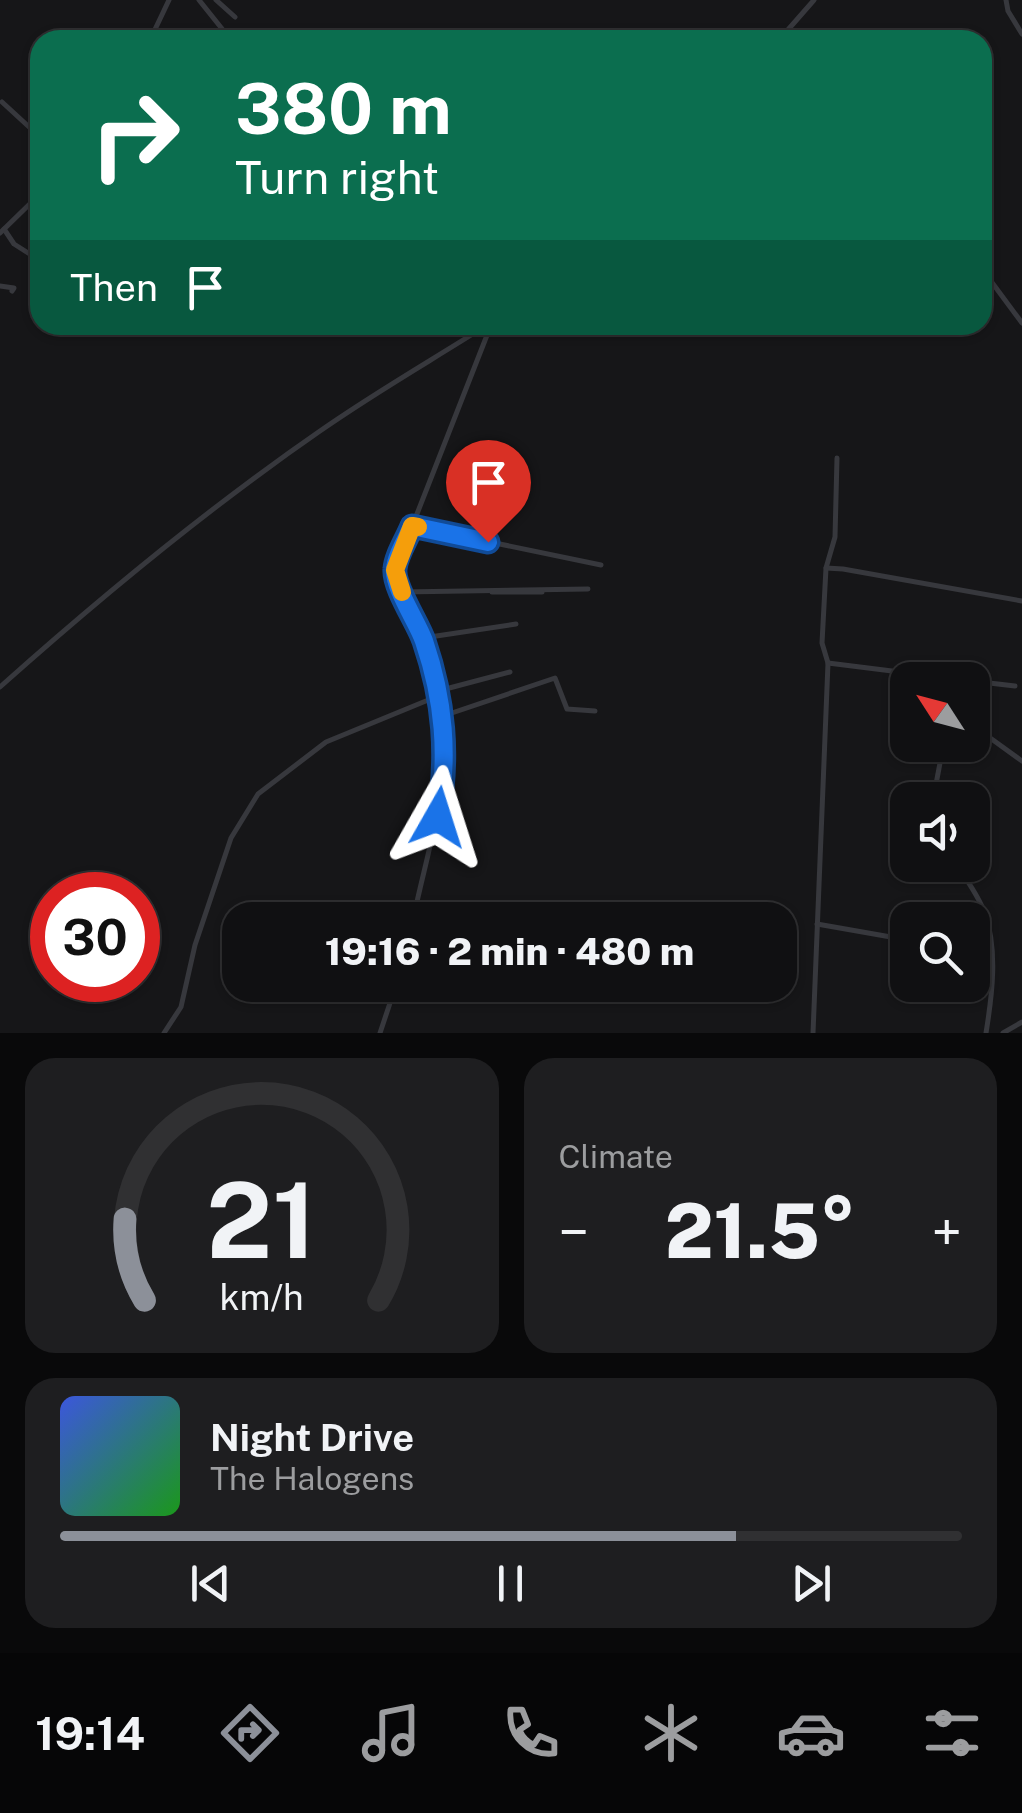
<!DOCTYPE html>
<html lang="en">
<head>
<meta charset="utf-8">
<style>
	:root { --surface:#101012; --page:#1e1e20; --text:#f1f3f6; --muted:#9c9d9f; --line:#303032; --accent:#8c9099 }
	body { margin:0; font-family:"Public Sans",sans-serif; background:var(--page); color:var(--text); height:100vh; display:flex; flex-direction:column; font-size:38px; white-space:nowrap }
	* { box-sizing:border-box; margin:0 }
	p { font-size:32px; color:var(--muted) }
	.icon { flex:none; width:55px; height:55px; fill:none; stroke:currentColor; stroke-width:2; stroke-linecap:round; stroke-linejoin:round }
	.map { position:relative; height:1033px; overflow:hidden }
	.panel { display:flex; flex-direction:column; gap:25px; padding:25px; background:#09090a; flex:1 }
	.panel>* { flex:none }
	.top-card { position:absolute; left:30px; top:30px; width:962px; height:305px; border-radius:30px; box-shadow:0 2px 8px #0004,0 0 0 2px var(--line); background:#0b6e4f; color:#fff; overflow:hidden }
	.needle { width:65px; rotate:306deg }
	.tools { position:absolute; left:890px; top:662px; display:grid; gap:20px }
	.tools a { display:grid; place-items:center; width:100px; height:100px; border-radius:20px; background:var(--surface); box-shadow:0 2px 8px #0004,0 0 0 2px var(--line); font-size:50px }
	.speed { position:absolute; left:30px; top:872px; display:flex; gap:20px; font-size:50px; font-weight:700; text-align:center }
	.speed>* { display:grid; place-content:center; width:130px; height:130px; border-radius:50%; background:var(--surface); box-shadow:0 2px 8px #0004,0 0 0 2px var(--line); line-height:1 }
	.speed .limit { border:15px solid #d22; background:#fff; color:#111 }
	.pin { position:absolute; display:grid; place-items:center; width:85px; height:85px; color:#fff; margin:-102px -42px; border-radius:50% 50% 50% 0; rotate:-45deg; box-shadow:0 0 10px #0007 }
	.pin .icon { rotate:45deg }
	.me { position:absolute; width:110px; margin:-55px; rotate:6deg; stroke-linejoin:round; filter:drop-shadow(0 0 8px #0008) }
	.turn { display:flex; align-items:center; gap:35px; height:210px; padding:0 40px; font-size:45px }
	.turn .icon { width:130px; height:130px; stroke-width:2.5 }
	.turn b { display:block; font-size:70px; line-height:85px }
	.then { display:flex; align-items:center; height:95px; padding:0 40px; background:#0003; gap:20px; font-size:38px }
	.big { font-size:75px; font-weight:800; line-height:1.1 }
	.panel .card { flex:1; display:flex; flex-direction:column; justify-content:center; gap:15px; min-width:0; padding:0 35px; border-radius:30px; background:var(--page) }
	.panel .dial { align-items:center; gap:0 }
	.dial svg { height:260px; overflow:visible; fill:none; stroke:var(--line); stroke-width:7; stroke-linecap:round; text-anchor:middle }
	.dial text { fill:var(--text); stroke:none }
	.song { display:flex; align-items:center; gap:30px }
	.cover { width:120px; height:120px; border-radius:15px; background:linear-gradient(135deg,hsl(230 70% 55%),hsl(120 70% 35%)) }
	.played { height:10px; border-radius:5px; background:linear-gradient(90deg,var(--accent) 75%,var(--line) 75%) }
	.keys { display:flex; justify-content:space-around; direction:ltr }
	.heat { display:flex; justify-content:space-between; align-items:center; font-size:55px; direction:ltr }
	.panel .tiles { flex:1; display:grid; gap:25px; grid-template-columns:1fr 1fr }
	.card:last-child { grid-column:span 2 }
	.trip { position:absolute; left:222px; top:902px; width:575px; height:100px; border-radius:30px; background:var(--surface); box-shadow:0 2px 8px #0004,0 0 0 2px var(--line); font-weight:800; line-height:100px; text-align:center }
	.tab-bar { display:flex; height:160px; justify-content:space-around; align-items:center; background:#060607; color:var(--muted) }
	.tab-bar .icon { width:70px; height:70px }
	.tab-bar .current { color:var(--accent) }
	.tab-bar b { font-size:45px; color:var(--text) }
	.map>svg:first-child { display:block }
</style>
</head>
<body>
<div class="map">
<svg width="1022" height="1033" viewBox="0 0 1022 1033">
	<rect width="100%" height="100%" fill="#161618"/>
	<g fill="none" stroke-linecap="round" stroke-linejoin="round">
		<g stroke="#37383d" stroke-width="5">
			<polyline points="199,0 227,35"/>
			<polyline points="216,0 235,17"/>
			<polyline points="1006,0 1008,11 1022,34"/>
			<polyline points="150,40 169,0"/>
			<polyline points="779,40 814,0"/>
			<polyline points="2,102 40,137"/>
			<polyline points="4,229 14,244 33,256"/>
			<polyline points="0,233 40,194"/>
			<polyline points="982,269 1022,323"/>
			<polyline points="0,286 14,288 12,291"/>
			<polyline points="413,526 601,565"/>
			<polyline points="826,568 843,569 1022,601"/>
			<polyline points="402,592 588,589"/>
			<polyline points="492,592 542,592"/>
			<polyline points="423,638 516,624"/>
			<polyline points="828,663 964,680"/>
			<polyline points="972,681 1015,686"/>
			<path d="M0,687C102,596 207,509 320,431C374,393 432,360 487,325"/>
			<polyline points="438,691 510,672"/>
			<polyline points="443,716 555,678 567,709 595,711"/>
			<polyline points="972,733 986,735 1022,761"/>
			<polyline points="933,800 940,763 953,745"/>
			<path d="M957,865C967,881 979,896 985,914C998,950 992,996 986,1033"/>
			<path d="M413,920C429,842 458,765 437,685C432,668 428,650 421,633C412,613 398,592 395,570L491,325"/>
			<polyline points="817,924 908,940"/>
			<polyline points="972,950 991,951"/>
			<polyline points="164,1033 181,1007 195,945 231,838 258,794 326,742 438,696"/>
			<polyline points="380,1033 396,985"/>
			<polyline points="813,1033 828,663 822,643 826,568 835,537 837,458"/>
			<polyline points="1003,1033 1022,1022"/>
		</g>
	</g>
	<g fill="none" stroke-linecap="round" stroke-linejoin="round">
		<g stroke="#114b97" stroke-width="25">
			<path id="route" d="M438,817C449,756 444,700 424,641C418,623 393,587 395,569C396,555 407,539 412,526L488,542"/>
		</g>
		<use href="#route" stroke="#1a73e8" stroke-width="18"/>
		<polyline stroke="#f59e0b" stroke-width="18" points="402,592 395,570 412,526 418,527"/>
	</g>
</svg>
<div class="tools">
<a><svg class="needle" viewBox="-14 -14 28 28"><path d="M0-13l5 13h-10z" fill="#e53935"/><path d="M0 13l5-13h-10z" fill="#9c9d9f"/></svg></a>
<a><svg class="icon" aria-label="sound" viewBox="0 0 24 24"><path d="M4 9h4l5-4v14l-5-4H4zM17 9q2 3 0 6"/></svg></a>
<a><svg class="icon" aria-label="search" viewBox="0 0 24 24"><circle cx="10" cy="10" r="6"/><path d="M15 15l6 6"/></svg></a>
</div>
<div class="speed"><div class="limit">30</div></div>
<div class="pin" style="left:488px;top:542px;background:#d93025"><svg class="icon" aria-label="arrive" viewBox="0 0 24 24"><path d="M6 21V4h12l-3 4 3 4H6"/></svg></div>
<svg class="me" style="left:438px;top:817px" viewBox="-20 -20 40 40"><path d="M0-17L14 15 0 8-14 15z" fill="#1a73e8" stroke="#fff" stroke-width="4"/></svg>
<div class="trip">19:16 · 2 min · 480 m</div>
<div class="top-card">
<div class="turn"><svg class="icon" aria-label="right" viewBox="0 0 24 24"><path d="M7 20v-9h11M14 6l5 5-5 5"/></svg><div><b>380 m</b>Turn right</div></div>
<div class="then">Then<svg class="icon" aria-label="arrive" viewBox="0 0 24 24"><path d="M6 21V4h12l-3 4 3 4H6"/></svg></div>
</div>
</div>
<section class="panel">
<div class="tiles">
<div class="card dial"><svg viewBox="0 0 100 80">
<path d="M14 69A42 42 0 1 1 86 69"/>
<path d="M14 69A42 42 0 0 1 8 44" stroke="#8c9099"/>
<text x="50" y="56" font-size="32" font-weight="700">21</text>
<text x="50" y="72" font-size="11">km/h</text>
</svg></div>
<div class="card"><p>Climate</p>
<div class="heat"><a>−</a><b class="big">21.5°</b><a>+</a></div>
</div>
<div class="card">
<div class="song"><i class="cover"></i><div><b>Night Drive</b><p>The Halogens</p></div></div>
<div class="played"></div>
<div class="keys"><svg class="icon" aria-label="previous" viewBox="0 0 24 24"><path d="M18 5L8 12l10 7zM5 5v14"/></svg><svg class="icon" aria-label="pause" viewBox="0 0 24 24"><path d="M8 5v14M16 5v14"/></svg><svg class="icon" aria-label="next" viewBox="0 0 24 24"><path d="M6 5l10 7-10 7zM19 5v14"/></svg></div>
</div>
</div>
</section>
<nav class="tab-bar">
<b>19:14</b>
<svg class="icon current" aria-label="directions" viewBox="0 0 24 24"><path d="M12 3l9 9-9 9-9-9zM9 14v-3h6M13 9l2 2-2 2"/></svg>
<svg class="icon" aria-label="music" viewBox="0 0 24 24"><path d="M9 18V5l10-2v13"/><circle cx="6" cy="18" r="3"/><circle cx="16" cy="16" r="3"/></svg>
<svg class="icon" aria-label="phone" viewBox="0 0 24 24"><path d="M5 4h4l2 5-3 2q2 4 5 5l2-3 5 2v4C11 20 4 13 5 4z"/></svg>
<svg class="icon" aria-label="climate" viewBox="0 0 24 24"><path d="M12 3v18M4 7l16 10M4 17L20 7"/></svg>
<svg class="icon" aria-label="car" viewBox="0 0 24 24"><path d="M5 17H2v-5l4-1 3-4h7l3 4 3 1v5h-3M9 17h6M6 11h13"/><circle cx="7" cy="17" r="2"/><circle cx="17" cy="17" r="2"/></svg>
<svg class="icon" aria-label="filters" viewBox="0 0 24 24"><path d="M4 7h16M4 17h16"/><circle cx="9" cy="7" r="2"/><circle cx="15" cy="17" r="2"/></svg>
</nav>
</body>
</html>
